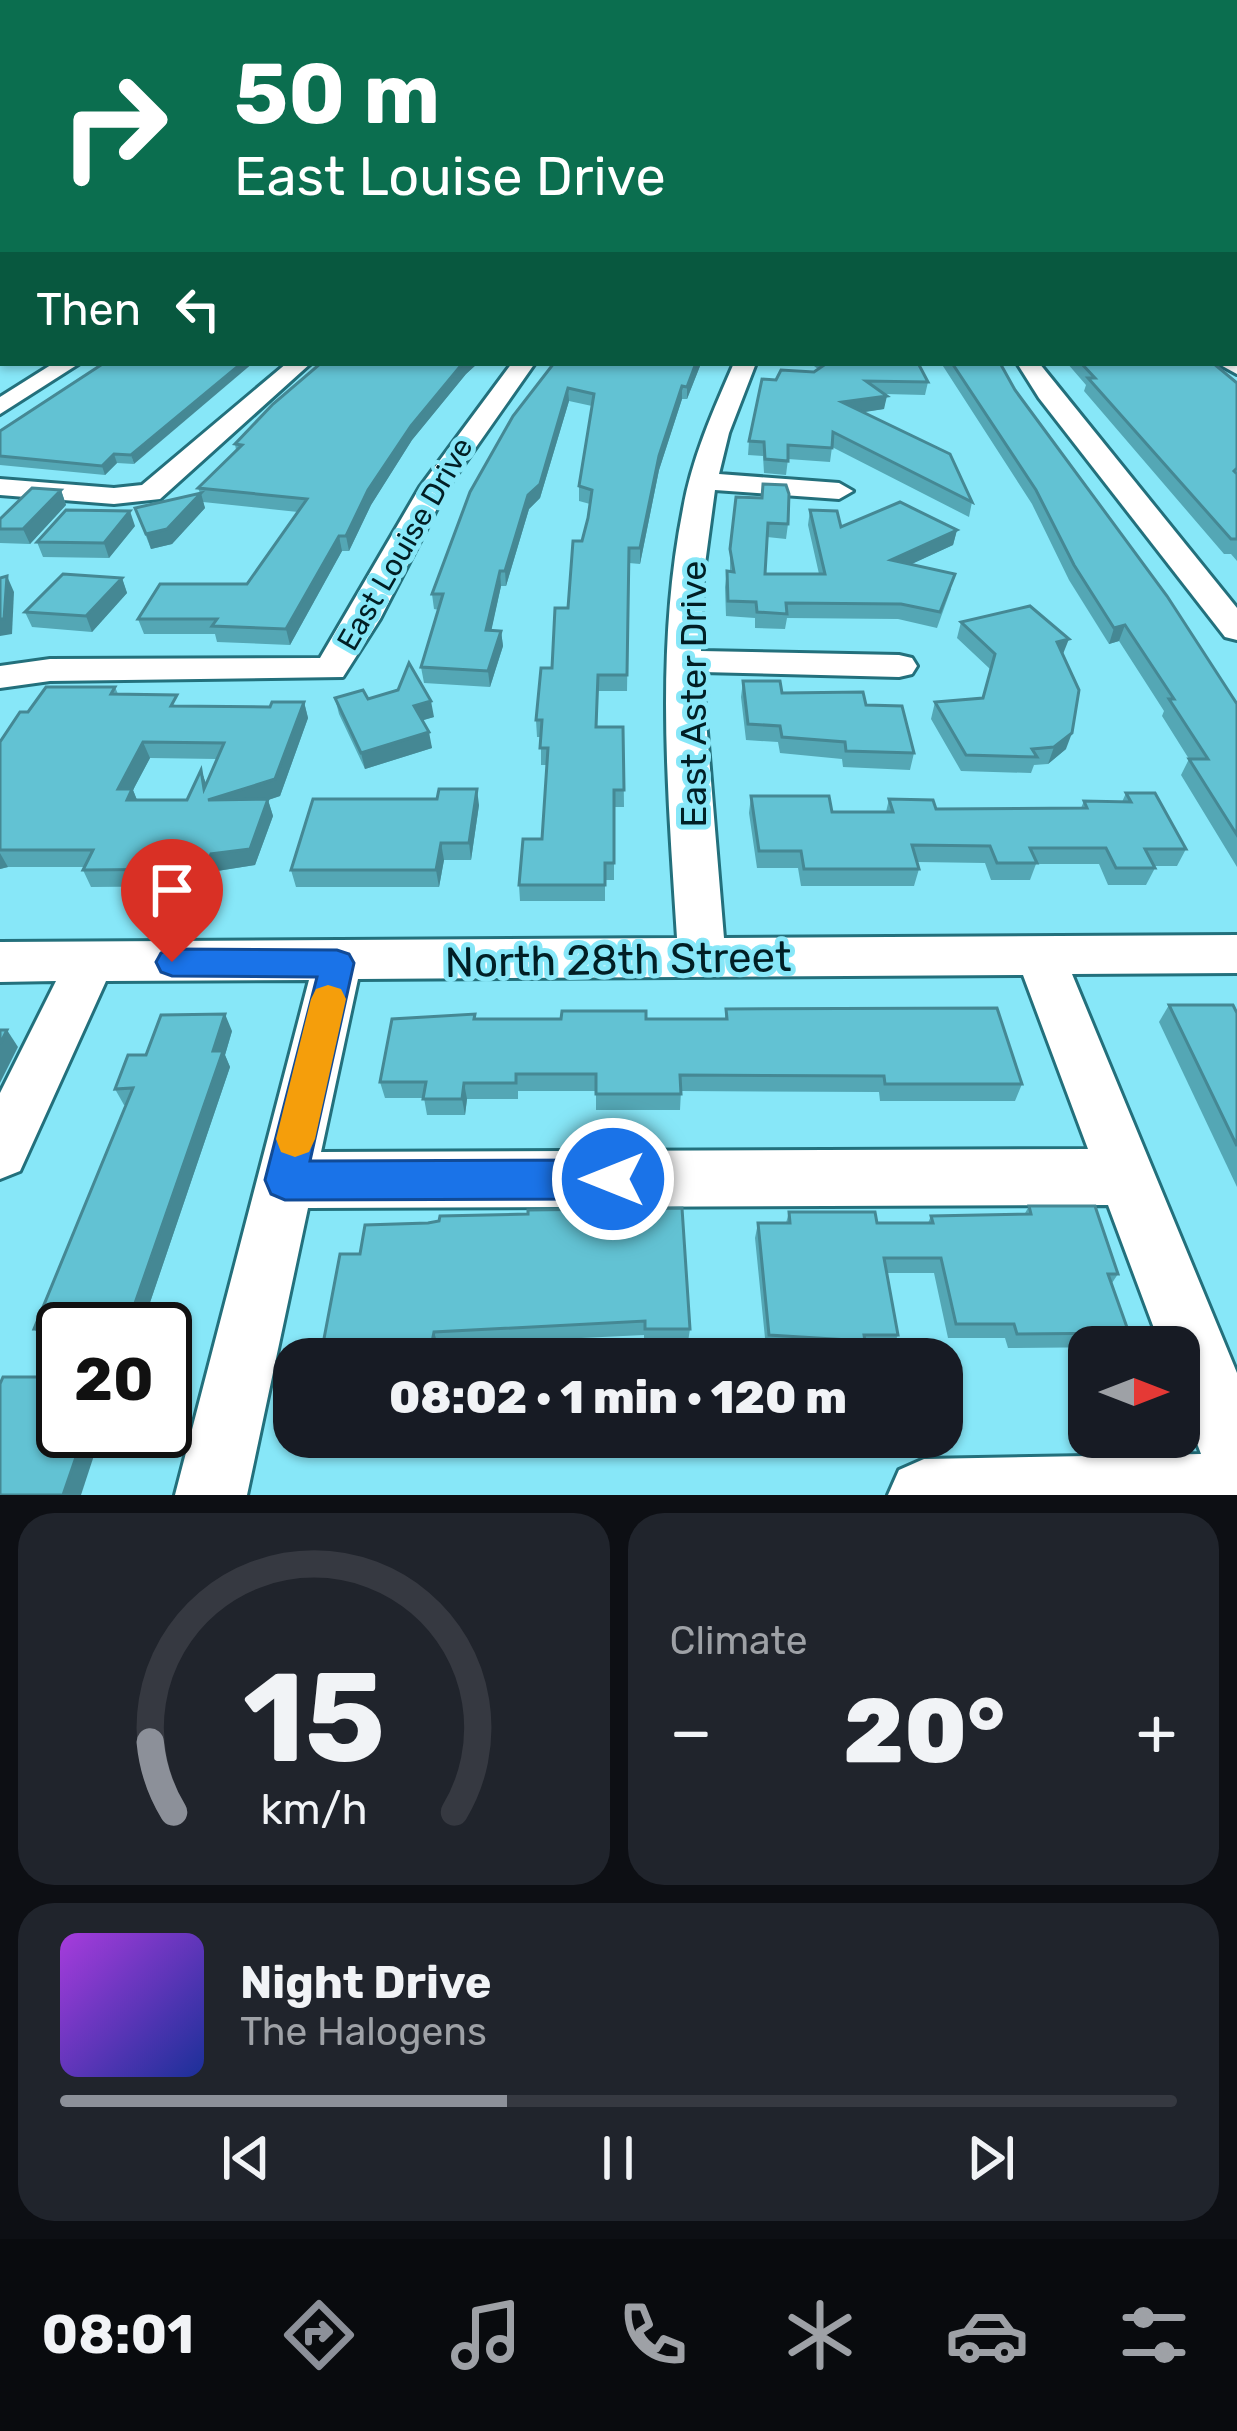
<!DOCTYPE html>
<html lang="en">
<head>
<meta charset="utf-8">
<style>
	:root { --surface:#171b24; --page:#20242c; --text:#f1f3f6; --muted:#9ea1a6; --line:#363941; --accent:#8c9099 }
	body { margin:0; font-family:Rubik,sans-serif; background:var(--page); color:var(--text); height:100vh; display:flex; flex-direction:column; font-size:45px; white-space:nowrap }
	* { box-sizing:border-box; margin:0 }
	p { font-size:39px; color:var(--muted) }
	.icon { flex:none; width:66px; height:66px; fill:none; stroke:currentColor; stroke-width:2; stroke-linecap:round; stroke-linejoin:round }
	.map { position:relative; height:1495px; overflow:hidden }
	.panel { display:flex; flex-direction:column; gap:18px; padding:18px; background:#0d0f14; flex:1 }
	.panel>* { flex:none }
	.hud { position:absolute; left:0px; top:0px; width:1239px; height:366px; box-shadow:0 3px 9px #0004; background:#0b6e4f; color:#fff; overflow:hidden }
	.needle { width:78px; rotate:90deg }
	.fabs { position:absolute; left:1068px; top:1326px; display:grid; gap:24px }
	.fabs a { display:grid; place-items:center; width:132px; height:132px; border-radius:24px; background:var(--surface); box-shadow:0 3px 9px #0004; font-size:60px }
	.speed { position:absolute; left:36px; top:1302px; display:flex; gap:24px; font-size:60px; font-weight:700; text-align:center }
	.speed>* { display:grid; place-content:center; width:156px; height:156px; border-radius:50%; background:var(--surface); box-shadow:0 3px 9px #0004; line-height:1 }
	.speed .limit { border:6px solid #111; border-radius:18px; background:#fff; color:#111 }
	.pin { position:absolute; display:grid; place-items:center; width:102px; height:102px; color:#fff; margin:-123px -51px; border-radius:50% 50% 50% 0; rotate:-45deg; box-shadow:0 0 12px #0007 }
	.pin .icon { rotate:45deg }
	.me { position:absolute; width:132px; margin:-66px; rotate:270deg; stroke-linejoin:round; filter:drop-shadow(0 0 9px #0008) }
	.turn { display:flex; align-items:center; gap:42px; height:252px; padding:0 36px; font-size:54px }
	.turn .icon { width:156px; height:156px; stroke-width:2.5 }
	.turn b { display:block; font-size:84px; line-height:102px }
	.then { display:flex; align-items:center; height:114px; padding:0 36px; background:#0003; gap:24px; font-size:45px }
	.big { font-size:90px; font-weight:800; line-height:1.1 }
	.panel .card { flex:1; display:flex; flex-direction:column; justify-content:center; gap:18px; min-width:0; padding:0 42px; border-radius:36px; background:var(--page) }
	.panel .dial { align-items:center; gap:0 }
	.dial svg { height:312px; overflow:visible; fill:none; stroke:var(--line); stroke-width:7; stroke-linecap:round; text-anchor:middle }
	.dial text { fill:var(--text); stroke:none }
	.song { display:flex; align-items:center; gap:36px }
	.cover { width:144px; height:144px; border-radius:18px; background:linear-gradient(135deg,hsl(280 70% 55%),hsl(230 70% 35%)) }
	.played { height:12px; border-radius:6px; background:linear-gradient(90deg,var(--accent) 40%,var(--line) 40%) }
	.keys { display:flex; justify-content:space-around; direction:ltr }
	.heat { display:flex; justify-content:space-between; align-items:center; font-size:66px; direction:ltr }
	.panel .tiles { flex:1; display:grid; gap:18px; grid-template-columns:1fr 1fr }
	.card:last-child { grid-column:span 2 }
	.trip { position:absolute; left:273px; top:1338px; width:690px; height:120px; border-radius:36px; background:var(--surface); box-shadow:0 3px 9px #0004; font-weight:800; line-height:120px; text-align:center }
	.menu { display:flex; height:192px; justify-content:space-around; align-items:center; background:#090b0e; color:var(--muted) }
	.menu .icon { width:84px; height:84px }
	.menu .active { color:var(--accent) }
	.menu b { font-size:54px; color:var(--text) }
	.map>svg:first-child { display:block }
</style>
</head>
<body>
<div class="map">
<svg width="1237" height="1495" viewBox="0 0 1237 1495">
	<rect width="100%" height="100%" fill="#87e7f8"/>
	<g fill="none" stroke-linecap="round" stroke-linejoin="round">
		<g stroke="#23707c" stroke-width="6">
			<g id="minor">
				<rect x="0" y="158" width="3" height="7"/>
				<polygon points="3,209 3,221 0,222 0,210"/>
				<rect x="1236" y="230" width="1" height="11"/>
				<rect x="0" y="245" width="3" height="10"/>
				<polygon points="1237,359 1237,374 1217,363 1236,363"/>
				<polygon points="54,363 80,363 0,414 0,397"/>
				<polygon points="287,363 311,363 160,499 114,504 0,495 0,479 114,488 142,485"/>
				<polygon points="512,363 535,363 448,487 380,619 343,677 50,681 0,688 0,666 50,659 320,658 420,487"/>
				<path d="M734,363H756L729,433L719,474L839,483L853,491L839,499L715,490L703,579L701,651L899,655L912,658L917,666L912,674L899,677L702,672L724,938L1237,935V973L1072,974L1237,1373V1495H888L899,1470L924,1459L1201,1454L1179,1395V1347H1161L1108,1205L308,1208L247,1495H175L309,980L106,981L20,1171L0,1179V1093L56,981L0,982V942L677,938C668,795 655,650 683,509C692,458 713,411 734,363ZM1023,975L1088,1149L321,1152L358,979Z"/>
				<polygon points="1017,363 1039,363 1237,608 1237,640 1225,637 1039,398"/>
			</g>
		</g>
		<use href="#minor" fill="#fff" fill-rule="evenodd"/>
	</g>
	<g fill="#54a7b5" fill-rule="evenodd">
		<polygon points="104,363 134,464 117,463 105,475 0,465 0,431"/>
		<polygon points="321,363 478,363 466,374 412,440 371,505 349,551 342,551 290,645 217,642 215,634 144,634 138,619 247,584 298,512 203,502 205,508 172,544 151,549 135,508 200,493 198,488 236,450 235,444"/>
		<polygon points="554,363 706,363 704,366 700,366 687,399 682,399 659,470 640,564 629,563 627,691 598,691 597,727 623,727 624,807 614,807 614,880 605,880 605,901 520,901 519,885 542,839 547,765 541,765 541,737 537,737 536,720 568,608 588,518 590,504 579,501 579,486 592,406 569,401 540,498 529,509 506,586 501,586 491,630 501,631 503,646 490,687 424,683 421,667 439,610 434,609 432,594"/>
		<polygon points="810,363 918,363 928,382 925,395 885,394 884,409 862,412 972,502 969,517 832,447 830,462 788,459 786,475 764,473 763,456 748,455 749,441 776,380 814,372 818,369"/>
		<polygon points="941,363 1000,363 1015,390 1237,704 1237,867 1181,775 1189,759 1162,716 1164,711 1119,641 1109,644 1069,580 1032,504"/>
		<polygon points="1067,363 1213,363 1237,383 1237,561 1231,554 1224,554 1084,391 1086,385"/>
		<polygon points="61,490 66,505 30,544 0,543 0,519"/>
		<polygon points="761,498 788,524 786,539 767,537 765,574 819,574 808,525 810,510 841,527 957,530 953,545 911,564 951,589 937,628 898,619 787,618 785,629 755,628 755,618 726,616 725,587 727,571 730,572 730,549"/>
		<polygon points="135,526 109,558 43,557 37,542"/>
		<polygon points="122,578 127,593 92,632 32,627 25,612"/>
		<polygon points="961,622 1063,655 1066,749 1048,764 1034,765 1031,773 961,771 931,719 935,702 983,699 990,669 957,638"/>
		<polygon points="743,681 782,693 866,705 914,753 910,770 843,767 842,759 780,753 778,742 746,740 741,697"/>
		<path d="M115,687L118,694L181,706L270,707L304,702L308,718L280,796L268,800L273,816L255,865L217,871L211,886L91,887L83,870L85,867H8L0,869V742L28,712ZM150,758L217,759L206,784L201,770L187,800H137L133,790Z"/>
		<polygon points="335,698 368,699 434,717 423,720 432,748 365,769 339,714"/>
		<polygon points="1126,793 1186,849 1177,866 1153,866 1155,868 1146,885 1108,885 1099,864 1036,864 1030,880 991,880 985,863 917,862 919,869 914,886 801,886 798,868 757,868 749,813 751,796 832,812 886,812 889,799 936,809 1081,808 1084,801 1122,802"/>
		<polygon points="479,805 471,860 444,860 439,887 296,887 291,870"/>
		<polygon points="1169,1005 1237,1013 1237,1187 1159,1022"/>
		<polygon points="726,1009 1022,1084 1015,1101 880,1101 879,1092 681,1091 680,1110 596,1110 596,1091 518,1091 518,1099 467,1099 465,1115 427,1115 424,1098 385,1098 380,1082 475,1014 475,1019 725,1019"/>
		<polygon points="232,1031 225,1055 230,1067 141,1329 63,1329 63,1343 47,1343 34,1329 126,1105 124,1105 115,1089 146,1055"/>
		<polygon points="1029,1206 1118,1274 1112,1283 1129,1333 1117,1347 1008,1348 1005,1338 948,1338 934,1273 887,1273 898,1335 892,1348 862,1348 859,1355 766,1348 755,1238 758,1223 786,1223 789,1212 877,1223 928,1223 931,1216 1024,1215"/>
		<polygon points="340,1254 690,1329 688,1342 644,1343 644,1335 438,1345 437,1355 330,1357 323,1344"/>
	</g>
	<g fill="#458894">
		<polygon points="242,363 253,363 134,464 131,455"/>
		<polygon points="463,363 478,363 466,374 412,440 371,505 349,551 346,536 368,490 411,426"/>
		<polygon points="696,363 700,363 700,366 687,399 687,387"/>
		<polygon points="682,386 682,399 659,470 640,564 640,548 659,456"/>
		<polygon points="568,388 569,401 540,498 529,509 506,586 505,571 528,495"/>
		<polygon points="887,396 884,409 840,416 842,402"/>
		<polygon points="114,454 117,463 105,475 102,466"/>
		<polygon points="61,490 66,505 30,544 23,529"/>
		<polygon points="201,493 205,508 172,544 151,549 146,534"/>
		<polygon points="130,511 135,526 109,558 104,543"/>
		<polygon points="957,530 953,545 888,575 891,560"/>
		<polygon points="339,536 342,551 290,645 286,629"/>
		<polygon points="500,571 501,586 488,646 486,630"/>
		<polygon points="7,576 14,592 12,634 0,636 0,619"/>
		<polygon points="122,578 127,593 92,632 86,616"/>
		<polygon points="1125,625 1119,641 1109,644 1114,628"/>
		<polygon points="501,631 503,646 490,687 488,671"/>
		<polygon points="1069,639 1063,654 1057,642"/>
		<polygon points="431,701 434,717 417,722 414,706"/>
		<polygon points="304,702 308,718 280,796 268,800 273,816 255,865 217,871 211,886 205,869 214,817 204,789 201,770 207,786"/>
		<polygon points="429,732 432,748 365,769 361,753"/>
		<polygon points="1072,733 1066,749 1048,764 1054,747"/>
		<polygon points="143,742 150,758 133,790 139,805 127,801 118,789"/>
		<polygon points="477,789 479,805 471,860 469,843"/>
		<polygon points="441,843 444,860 439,887 436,870"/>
		<polygon points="0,853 8,867 0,869"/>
		<polygon points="225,1014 232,1031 225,1055 230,1067 141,1329 126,1329"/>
		<polygon points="7,1030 18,1047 0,1083 0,1044"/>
		<polygon points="464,1083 467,1099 465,1115 462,1099"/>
		<polygon points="434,1332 438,1345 437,1355 432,1342"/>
		<polygon points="85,1431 102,1431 81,1495 63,1495"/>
	</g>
	<g fill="#62c2d3" stroke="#458894" stroke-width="3" fill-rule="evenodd">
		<polygon points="0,163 3,163 3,202 0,201"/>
		<rect x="0" y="217" width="3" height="19"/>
		<polygon points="0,252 3,252 3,320 0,321"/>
		<polygon points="1236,276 1237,280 1237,335 1236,335"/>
		<polygon points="3,326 3,350 0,350 0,338"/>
		<polygon points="104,363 242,363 131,455 114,454 102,466 0,456 0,431"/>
		<polygon points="321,363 463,363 411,426 368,490 346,536 339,536 286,629 212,626 217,619 138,619 160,584 247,584 307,499 198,488 242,445 235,444 273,404"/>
		<polygon points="554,363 696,363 687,387 682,386 659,456 640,548 629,548 627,675 598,675 596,727 623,727 624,790 614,790 614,863 605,863 605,885 519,885 523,839 542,839 548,748 540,748 542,720 536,720 541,668 552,668 555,608 568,608 573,541 582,541 588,518 592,490 579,486 594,394 568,388 540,484 528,495 505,571 500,571 486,630 501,631 488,671 421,667 443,594 432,594 470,492 513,416"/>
		<polygon points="827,363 918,363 928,382 866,381 887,396 842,402 950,454 972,502 833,432 832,448 788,445 788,461 765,459 764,442 749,441 762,379 776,380 781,370 814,372"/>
		<polygon points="952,363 1000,363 1015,390 1167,596 1237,704 1237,835 1189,759 1208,759 1169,699 1174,699 1125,625 1114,628 1074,565 1036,490"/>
		<polygon points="1081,363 1213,363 1237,383 1237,468 1234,471 1237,474 1237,539 1231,539 1088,378 1095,378"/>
		<polygon points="763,484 786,485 789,494 788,524 768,523 765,574 825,574 810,510 837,511 841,527 900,502 957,530 891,560 955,574 940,612 901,604 786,603 787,614 757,612 756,602 728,601 727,571 734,572 730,549 736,497 762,498"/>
		<polygon points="32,488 61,490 23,529 0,529 0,519"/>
		<polygon points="201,493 167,529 146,534 135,508"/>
		<polygon points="66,510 130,511 104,543 37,542"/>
		<polygon points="63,574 122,578 86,616 25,612"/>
		<polygon points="7,576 4,619 0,619 0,578"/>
		<polygon points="1030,606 1069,639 1057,642 1079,690 1072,733 1054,747 1032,749 1037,757 966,755 935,702 983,698 995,654 961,622"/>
		<polygon points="409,663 431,701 414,706 429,732 361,753 335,698 363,690 368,699 398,690"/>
		<polygon points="743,681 780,681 782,693 863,692 866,705 902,706 914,753 846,751 845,742 782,737 780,726 748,724"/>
		<path d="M46,687H115L111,694L177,695L171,706L270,707L272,702H304L275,779L208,800L268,799L250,849L211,854L205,869L83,870L93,850H0V742L20,712H28ZM143,742L224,743L204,789L201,770L187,800H127L132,789H118Z"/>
		<polygon points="439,789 477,789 469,843 441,843 436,870 291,870 313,799 437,799"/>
		<polygon points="1126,793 1155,793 1186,849 1145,849 1155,868 1116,868 1106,848 1030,848 1037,863 997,863 990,846 912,845 919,869 804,869 801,851 759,851 751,796 829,796 832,812 893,812 889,799 933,800 936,809 1087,808 1084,801 1131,802"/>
		<polygon points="1169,1005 1233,1005 1237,1013 1237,1146"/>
		<polygon points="997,1008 1022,1084 885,1084 884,1076 680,1075 681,1094 596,1094 596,1074 516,1074 516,1083 464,1083 462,1099 423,1099 426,1082 380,1082 392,1019 475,1014 474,1019 561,1019 562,1011 646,1011 646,1019 727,1019 726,1009"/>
		<polygon points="225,1014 213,1051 223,1051 126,1329 34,1329 133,1088 115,1089 128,1055 146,1055 161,1015"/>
		<polygon points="0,1030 7,1030 0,1044"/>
		<polygon points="1029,1206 1095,1206 1118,1274 1108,1274 1129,1333 1017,1334 1014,1324 956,1324 941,1258 884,1258 898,1335 864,1335 865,1341 769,1335 758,1223 790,1223 789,1212 875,1212 877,1223 933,1223 931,1216 1031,1214"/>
		<polygon points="682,1208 690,1329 645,1329 645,1321 434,1332 432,1342 323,1344 340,1254 360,1254 365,1225 428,1223 439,1221 440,1216 528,1214 528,1210"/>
		<polygon points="3,1377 63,1377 63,1431 85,1431 63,1495 0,1495 0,1384"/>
	</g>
	<linearGradient id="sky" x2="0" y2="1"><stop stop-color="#52aad1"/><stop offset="0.43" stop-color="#c9f4fc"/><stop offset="1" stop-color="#c9f4fc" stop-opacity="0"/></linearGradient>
	<rect width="1237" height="368" fill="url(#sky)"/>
	<polygon fill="#1a73e8" stroke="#114b97" stroke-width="3" points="172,949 337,950 349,954 354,963 310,1161 613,1160 627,1165 633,1179 627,1193 613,1199 285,1200 271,1194 265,1180 317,977 172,976 161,972 156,962 161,953"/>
	<polygon fill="#f59e0b" points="328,985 341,989 346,999 315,1139 309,1152 295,1157 281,1152 276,1139 311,999 316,989"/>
	<g text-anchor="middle" stroke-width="10" stroke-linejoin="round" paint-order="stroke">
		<g font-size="30" fill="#011f25" stroke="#87e7f8">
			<text transform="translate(405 544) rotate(-60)" y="10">East Louise Drive</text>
		</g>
		<g font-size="36" fill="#011f25" stroke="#87e7f8">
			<text transform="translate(693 694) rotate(-90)" y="13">East Aster Drive</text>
		</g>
		<g font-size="42" fill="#011f25" stroke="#87e7f8">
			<text transform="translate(618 959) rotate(-1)" y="15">North 28th Street</text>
		</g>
	</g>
</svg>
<div class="fabs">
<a><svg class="needle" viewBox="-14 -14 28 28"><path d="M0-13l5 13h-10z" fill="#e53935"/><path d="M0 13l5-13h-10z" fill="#9ea1a6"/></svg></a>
</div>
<div class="speed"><div class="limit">20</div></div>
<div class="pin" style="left:172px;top:962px;background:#d93025"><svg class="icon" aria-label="arrive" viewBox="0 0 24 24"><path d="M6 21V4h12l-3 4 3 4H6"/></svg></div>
<svg class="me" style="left:613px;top:1179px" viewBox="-20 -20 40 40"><circle r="17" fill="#1a73e8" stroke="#fff" stroke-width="3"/><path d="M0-11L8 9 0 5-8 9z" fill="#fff"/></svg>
<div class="trip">08:02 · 1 min · 120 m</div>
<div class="hud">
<div class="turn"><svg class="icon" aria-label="right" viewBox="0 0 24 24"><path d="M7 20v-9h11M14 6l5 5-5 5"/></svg><div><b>50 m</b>East Louise Drive</div></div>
<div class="then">Then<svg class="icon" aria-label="left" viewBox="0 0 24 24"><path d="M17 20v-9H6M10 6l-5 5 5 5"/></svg></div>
</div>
</div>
<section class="panel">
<div class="tiles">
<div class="card dial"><svg viewBox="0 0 100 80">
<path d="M14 69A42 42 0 1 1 86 69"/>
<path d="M14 69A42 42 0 0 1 8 51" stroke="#8c9099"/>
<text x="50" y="56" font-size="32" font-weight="700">15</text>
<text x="50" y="72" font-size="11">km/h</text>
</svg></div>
<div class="card"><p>Climate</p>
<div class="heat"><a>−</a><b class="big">20°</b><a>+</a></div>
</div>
<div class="card">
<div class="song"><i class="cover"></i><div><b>Night Drive</b><p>The Halogens</p></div></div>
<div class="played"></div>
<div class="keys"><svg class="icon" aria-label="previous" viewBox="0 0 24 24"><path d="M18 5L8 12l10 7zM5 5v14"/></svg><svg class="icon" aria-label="pause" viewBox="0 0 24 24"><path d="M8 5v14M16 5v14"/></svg><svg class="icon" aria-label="next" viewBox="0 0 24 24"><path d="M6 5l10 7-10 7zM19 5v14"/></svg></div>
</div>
</div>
</section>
<nav class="menu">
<b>08:01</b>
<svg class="icon active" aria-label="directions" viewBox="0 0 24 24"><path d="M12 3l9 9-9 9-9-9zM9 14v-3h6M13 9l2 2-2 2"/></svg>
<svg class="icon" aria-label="music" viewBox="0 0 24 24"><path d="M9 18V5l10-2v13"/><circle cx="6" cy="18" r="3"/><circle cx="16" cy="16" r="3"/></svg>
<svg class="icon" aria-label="phone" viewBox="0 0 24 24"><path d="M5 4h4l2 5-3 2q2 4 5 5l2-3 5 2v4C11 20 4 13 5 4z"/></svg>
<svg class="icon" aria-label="climate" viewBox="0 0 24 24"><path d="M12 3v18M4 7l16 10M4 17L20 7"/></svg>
<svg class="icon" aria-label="car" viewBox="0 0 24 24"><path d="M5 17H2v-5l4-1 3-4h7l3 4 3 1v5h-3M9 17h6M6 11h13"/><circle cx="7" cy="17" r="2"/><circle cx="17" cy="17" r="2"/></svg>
<svg class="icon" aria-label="filters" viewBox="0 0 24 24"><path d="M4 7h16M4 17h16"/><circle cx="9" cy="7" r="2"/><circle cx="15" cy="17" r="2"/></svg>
</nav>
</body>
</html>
